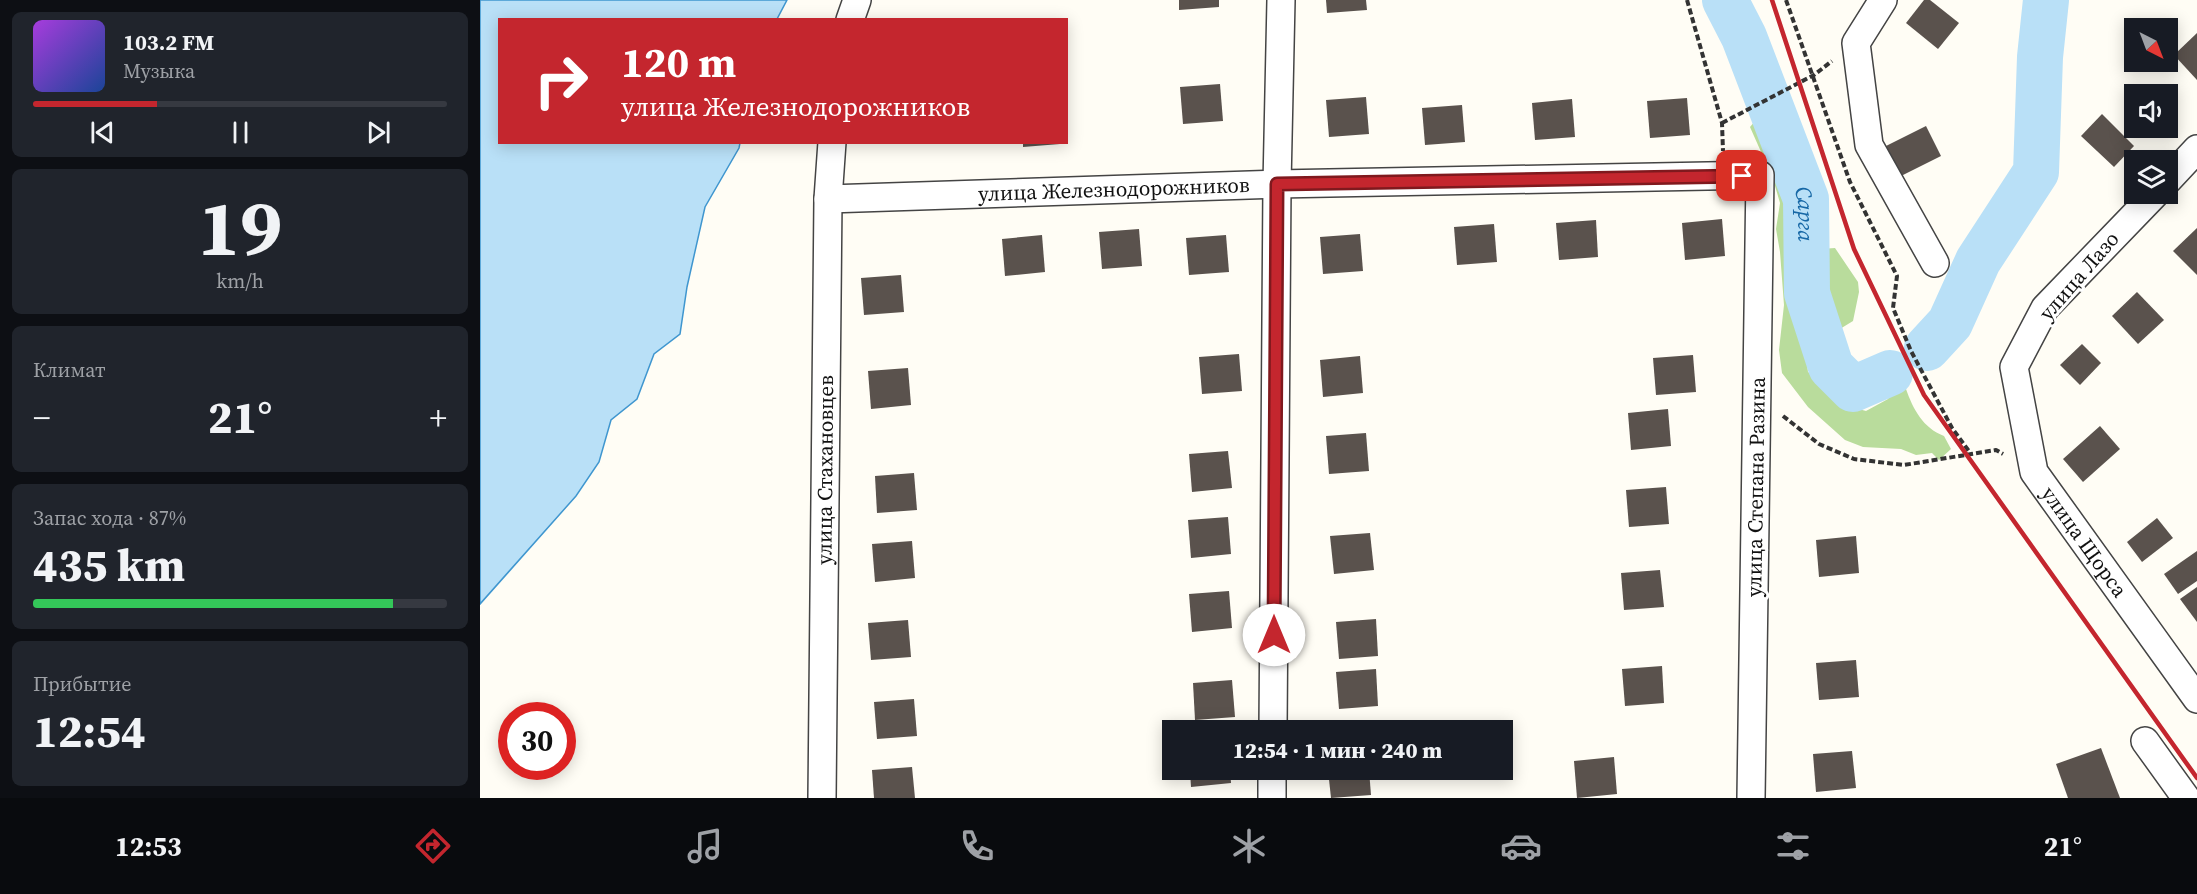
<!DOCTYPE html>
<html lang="ru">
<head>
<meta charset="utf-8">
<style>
	:root { --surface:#171b24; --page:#20242c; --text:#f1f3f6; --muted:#9ea1a6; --line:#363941; --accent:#c4262e }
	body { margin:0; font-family:"Source Serif 4",serif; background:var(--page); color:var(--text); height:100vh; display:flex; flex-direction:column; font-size:22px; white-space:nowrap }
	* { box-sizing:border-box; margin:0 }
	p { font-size:20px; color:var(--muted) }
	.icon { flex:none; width:33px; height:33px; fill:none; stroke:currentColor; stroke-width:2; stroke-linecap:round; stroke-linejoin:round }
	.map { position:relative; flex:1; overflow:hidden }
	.side { display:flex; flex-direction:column; gap:12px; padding:12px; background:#0d0f14; width:480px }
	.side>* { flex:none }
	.top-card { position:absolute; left:18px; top:18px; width:570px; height:126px; border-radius:0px; box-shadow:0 3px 15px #0003; background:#c4262e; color:#fff; overflow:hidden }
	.needle { width:39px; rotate:138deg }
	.tools { position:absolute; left:1644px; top:18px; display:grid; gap:12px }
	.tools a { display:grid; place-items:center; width:54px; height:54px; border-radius:0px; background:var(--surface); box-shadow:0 3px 15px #0003; font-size:30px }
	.speed { position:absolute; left:18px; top:702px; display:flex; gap:12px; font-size:30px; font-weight:700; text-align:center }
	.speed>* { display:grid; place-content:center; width:78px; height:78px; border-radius:50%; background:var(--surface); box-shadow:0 3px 15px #0003; line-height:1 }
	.speed .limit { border:9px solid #d22; background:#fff; color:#111 }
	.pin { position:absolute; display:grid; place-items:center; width:51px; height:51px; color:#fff; margin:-26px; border-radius:12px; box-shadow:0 3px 9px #0006 }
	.me { position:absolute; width:66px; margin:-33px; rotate:0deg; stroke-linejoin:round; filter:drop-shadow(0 0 4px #0008) }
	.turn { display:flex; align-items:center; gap:21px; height:126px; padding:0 24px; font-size:27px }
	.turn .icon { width:78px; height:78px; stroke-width:2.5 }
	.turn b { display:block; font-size:42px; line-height:51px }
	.big { font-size:45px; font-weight:800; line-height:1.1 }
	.side .widget { flex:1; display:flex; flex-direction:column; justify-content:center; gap:9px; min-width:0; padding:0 21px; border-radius:9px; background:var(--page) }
	.side .dial { align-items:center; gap:0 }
	.dial b { font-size:78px; line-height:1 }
	.song { display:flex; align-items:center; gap:18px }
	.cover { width:72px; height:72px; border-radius:9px; background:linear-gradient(135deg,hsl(280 70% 55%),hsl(220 70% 35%)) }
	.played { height:6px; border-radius:3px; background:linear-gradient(90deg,var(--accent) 30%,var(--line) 30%) }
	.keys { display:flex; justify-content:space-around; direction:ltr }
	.heat { display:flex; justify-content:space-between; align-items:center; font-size:33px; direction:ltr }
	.charge { height:9px; border-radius:4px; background:linear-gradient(90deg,#34c759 87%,var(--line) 0) }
	.trip { position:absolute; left:682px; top:720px; width:351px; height:60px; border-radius:0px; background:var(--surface); box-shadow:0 3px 15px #0003; font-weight:800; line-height:60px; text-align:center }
	.menu { display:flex; height:96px; justify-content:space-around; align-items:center; background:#090b0e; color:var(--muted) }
	.menu .icon { width:42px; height:42px }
	.menu .on { color:var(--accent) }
	.menu b { font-size:27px; color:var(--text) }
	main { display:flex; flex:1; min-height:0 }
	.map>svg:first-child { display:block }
</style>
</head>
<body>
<main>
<section class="side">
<div class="widget">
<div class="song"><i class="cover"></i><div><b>103.2 FM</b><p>Музыка</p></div></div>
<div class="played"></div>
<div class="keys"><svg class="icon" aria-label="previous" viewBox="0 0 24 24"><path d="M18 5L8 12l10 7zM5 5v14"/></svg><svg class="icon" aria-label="pause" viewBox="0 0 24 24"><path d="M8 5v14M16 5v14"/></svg><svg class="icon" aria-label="next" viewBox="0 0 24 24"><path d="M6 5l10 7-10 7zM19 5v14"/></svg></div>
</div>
<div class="widget dial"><b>19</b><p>km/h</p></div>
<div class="widget"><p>Климат</p>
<div class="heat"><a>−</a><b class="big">21°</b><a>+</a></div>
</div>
<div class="widget"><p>Запас хода · 87%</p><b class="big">435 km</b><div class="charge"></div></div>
<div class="widget"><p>Прибытие</p><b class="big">12:54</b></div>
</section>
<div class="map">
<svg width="1717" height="798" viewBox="0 0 1717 798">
	<rect width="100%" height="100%" fill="#fffdf5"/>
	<path fill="#b9dc9c" d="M1290,106L1305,111L1307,125L1301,142L1306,147L1310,156L1319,161L1327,185C1317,206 1312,230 1326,250L1355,248L1378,282L1379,292L1373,321L1355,332C1350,357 1368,358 1372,379H1357L1335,354L1326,356L1328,372C1349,385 1361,405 1386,411L1408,399L1413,390L1426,389C1433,409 1443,428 1464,436L1471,449L1459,460L1452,453L1436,455L1421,449L1383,447L1365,440L1328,407L1302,373L1299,350L1304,305L1300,252L1296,229L1300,203L1293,179L1270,127L1285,109Z"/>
	<polygon fill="#b9e0f7" stroke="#3f96cf" stroke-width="1.5" points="0,0 307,0 297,19 20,20 20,142 260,143 259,148 225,207 207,287 200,334 174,354 157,399 131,420 119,462 96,496 0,604"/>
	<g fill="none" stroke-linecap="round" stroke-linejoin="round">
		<g stroke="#b9e0f7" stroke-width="46">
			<path id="s1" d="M1245,0L1264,37L1326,199L1327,293L1351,367L1373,389L1410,373"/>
			<polyline points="1447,348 1470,323 1498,261 1556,172 1560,57 1566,0"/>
		</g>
	</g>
	<g fill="#5a524d">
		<polygon points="699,0 739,0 739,7 699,10"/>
		<polygon points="846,0 886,0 887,10 847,13"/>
		<polygon points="1444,0 1450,0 1479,23 1458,49 1426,23"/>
		<polygon points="1717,33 1717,80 1694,55"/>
		<polygon points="740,84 743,121 703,124 700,87"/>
		<polygon points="886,97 889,134 849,137 846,100"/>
		<polygon points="1207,98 1210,135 1170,138 1167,101"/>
		<polygon points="1092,99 1095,137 1055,140 1052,103"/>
		<polygon points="982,105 985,142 945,145 942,108"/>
		<polygon points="1622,114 1654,146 1634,167 1601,136"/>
		<polygon points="1446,126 1461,156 1421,176 1406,146"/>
		<polygon points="543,142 580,142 580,144 543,147"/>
		<polygon points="1242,219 1245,256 1205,260 1202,223"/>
		<polygon points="1116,220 1118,257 1079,260 1076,223"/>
		<polygon points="1014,224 1017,262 977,265 974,227"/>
		<polygon points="1717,228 1717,275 1693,251"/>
		<polygon points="659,229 662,266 622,269 619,232"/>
		<polygon points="880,234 883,271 843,274 840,237"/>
		<polygon points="562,235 565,272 525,276 522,239"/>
		<polygon points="746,235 749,272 709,275 706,238"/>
		<polygon points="421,275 424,312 384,315 381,278"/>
		<polygon points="1657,292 1684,320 1658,344 1632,316"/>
		<polygon points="1602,344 1621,363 1600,385 1580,365"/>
		<polygon points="759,354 762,391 722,394 719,357"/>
		<polygon points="1213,355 1216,392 1176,395 1173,358"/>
		<polygon points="880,356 883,393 843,397 840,360"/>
		<polygon points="428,368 431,405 391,409 388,371"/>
		<polygon points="1188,409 1191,446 1151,450 1148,413"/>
		<polygon points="1620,426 1640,449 1603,482 1583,459"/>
		<polygon points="886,433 889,471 849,474 846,436"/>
		<polygon points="748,451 752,488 712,492 709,454"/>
		<polygon points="434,473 437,510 397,513 395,476"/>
		<polygon points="1186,487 1189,524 1149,527 1146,490"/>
		<polygon points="748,517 751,554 711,558 708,520"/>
		<polygon points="1677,518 1693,538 1662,562 1647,542"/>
		<polygon points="890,533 894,570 854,574 850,536"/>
		<polygon points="1376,536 1379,573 1339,577 1336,540"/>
		<polygon points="432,541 435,578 395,582 392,544"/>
		<polygon points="1717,551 1717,581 1698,594 1684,574"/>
		<polygon points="1180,570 1184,607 1144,610 1141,573"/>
		<polygon points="1717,587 1717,622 1700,599"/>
		<polygon points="749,591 752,628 712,632 709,594"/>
		<polygon points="896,619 898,656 859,659 856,622"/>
		<polygon points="428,620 431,657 391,660 388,623"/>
		<polygon points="1376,660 1379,697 1339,700 1336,663"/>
		<polygon points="1182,666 1184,703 1145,706 1142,669"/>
		<polygon points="896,669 898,706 859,709 856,672"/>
		<polygon points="752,680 755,717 715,720 713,683"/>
		<polygon points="434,699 437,736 397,739 394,702"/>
		<polygon points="1621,748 1640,798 1588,798 1576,764"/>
		<polygon points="1372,751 1376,788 1336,792 1333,754"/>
		<polygon points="1134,757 1137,794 1097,798 1094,761"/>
		<polygon points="432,767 435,798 394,798 392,770"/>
		<polygon points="710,770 750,770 751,783 711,787"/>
		<polygon points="848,770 889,770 891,795 851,798"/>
	</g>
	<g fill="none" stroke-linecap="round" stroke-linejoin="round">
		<g stroke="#444" stroke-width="30">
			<g id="minor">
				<polyline points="1403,0 1376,43 1389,145 1455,263"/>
				<polyline points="370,20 377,0"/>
				<polyline points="1688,180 1717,149"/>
				<path id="s2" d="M1675,194L1565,308L1534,367L1554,472L1717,699"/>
				<path id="s3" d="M348,199L797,184L1280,175L1271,798"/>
				<polyline points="793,730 797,184 801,0"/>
				<polyline points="1665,741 1706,798"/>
				<path id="s4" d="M342,798L348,199L352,142"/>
				<polyline points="792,798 792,770"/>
			</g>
		</g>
		<g stroke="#333" stroke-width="4" stroke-dasharray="6 3" stroke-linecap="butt">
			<polyline points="1207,0 1242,123 1243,151"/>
			<polyline points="1306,0 1370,182 1417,276 1413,308 1431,351 1472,428 1491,454"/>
			<polyline points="1242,123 1334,75 1352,61"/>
			<polyline points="1303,416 1339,444 1374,459 1424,465 1516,450 1523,454"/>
		</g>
		<use href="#minor" stroke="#fff" stroke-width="27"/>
		<polyline stroke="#c4262e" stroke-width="4.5" points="1292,0 1374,249 1444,395 1717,778"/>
	</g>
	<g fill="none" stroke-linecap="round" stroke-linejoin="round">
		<g stroke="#7f191e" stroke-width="15">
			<polyline id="route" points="794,635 797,184 1262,176"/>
		</g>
		<use href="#route" stroke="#c4262e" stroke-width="10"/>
	</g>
	<g text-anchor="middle" stroke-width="6" stroke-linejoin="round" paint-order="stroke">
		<g font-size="21" fill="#111" stroke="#fff">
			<text dy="7" stroke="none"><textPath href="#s3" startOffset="286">улица Железнодорожников</textPath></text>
			<text transform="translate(1599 276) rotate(-49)" y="7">улица Лазо</text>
			<text dy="7" stroke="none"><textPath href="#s4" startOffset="328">улица Стахановцев</textPath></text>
			<text transform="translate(1276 487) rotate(-89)" y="7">улица Степана Разина</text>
			<text dy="7" stroke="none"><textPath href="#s2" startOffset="418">улица Щорса</textPath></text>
		</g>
		<g font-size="22" font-style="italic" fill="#1768a6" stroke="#fff">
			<text dy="8" stroke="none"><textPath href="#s1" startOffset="230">Сарга</textPath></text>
		</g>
	</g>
</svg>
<div class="tools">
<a><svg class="needle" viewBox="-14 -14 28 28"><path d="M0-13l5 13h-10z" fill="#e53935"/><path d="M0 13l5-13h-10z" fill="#9ea1a6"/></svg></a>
<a><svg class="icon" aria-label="sound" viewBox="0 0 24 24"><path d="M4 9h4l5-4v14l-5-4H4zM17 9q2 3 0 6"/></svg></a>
<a><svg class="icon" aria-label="layers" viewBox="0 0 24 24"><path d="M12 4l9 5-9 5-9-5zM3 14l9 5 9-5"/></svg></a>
</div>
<div class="speed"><div class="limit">30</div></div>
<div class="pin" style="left:1262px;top:176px;background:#d93025"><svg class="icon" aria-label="arrive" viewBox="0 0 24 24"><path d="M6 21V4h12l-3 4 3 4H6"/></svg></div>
<svg class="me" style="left:794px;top:635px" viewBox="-20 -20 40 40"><circle r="19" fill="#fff"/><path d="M0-13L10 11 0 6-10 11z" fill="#c4262e"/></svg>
<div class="trip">12:54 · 1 мин · 240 m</div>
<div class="top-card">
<div class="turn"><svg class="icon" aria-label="right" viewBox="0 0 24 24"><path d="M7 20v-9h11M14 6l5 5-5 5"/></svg><div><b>120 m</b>улица Железнодорожников</div></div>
</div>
</div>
</main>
<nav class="menu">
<b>12:53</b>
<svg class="icon on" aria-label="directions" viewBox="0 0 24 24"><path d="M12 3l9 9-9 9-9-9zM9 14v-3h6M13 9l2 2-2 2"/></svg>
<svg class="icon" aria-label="music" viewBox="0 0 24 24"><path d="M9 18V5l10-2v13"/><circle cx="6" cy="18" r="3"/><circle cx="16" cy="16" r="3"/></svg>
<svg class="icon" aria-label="phone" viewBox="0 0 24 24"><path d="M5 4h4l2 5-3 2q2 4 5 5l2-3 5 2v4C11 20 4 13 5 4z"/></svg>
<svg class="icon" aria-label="climate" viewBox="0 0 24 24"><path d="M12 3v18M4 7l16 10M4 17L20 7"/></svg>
<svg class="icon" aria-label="car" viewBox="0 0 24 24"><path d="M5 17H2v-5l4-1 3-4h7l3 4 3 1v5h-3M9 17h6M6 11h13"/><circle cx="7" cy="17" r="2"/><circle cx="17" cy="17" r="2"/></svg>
<svg class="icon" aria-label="filters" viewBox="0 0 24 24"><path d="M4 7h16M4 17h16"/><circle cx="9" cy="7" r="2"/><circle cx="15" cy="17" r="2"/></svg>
<b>21°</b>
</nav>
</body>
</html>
